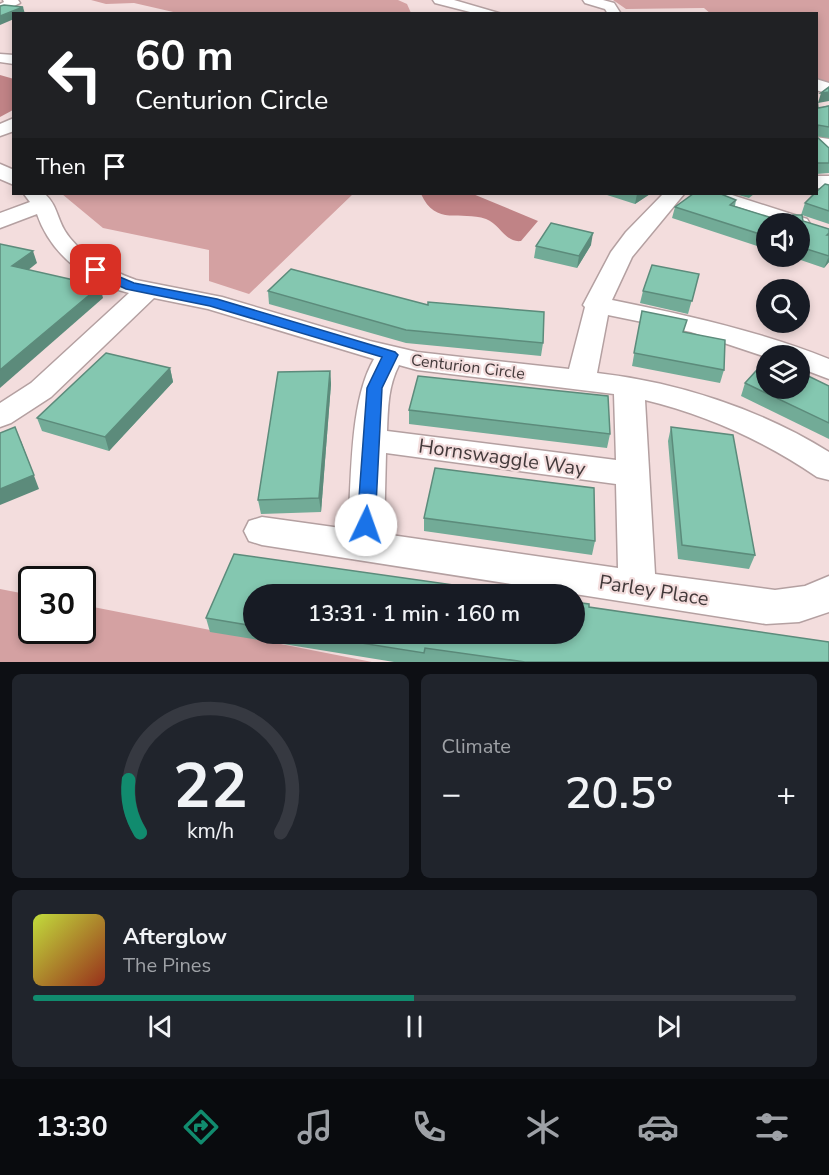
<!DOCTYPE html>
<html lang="en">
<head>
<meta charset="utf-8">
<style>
	:root { --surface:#171b24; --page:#20242c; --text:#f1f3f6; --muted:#9ea1a6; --line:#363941; --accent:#118b6e }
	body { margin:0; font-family:"Nunito Sans",sans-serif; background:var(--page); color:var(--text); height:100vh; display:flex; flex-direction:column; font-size:22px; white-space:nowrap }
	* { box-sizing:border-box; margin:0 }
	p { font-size:20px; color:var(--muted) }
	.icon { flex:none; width:33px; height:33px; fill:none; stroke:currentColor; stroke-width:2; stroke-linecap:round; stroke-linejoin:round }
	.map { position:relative; height:662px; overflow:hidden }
	.sheet { display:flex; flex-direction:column; gap:12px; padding:12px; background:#0d0f14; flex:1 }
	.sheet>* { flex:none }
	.guide { position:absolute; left:12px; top:12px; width:806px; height:183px; border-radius:0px; box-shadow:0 3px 9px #0003; background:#202124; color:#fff; overflow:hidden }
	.tools { position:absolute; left:756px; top:213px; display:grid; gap:12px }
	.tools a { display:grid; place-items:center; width:54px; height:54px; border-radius:50%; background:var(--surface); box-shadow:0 3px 9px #0003; font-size:30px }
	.speed { position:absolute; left:18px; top:566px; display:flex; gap:12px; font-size:30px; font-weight:700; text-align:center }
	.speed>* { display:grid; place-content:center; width:78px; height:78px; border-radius:50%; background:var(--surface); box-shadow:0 3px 9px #0003; line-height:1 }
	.speed .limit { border:3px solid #111; border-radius:9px; background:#fff; color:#111 }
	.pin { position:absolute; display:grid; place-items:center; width:51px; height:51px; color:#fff; margin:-26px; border-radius:12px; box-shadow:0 3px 9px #0006 }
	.me { position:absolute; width:66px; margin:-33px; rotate:3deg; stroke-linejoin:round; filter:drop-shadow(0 0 4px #0008) }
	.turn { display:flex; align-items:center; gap:21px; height:126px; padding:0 24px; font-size:27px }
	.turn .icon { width:78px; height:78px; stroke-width:2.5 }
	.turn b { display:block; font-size:42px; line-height:51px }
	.then { display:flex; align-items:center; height:57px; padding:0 24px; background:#0003; gap:12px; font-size:22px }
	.big { font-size:45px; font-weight:600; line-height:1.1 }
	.sheet .tile { flex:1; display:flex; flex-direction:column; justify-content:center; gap:9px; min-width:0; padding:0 21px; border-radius:9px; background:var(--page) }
	.sheet .dial { align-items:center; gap:0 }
	.dial svg { height:156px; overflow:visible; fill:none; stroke:var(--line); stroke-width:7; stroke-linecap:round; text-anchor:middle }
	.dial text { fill:var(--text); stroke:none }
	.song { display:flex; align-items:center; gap:18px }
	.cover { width:72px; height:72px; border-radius:9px; background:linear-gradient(135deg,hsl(70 70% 55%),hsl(10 70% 35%)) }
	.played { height:6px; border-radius:3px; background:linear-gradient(90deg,var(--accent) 50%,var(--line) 50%) }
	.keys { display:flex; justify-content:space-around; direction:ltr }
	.heat { display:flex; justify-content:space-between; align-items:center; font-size:33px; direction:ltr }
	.sheet .tiles { flex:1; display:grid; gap:12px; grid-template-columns:1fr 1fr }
	.tile:last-child { grid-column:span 2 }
	.trip { position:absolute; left:243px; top:584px; width:342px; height:60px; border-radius:30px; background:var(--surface); box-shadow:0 3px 9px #0003; font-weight:600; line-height:60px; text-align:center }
	.tabs { display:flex; height:96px; justify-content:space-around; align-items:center; background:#090b0e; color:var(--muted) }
	.tabs .icon { width:42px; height:42px }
	.tabs .active { color:var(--accent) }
	.tabs b { font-size:27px; color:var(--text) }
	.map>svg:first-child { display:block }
</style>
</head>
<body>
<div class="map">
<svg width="829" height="662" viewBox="0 0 829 662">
	<rect width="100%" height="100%" fill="#f3dddd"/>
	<g fill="#d4a1a2">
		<polygon points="91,0 398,0 407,4 411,13 182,14 134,3 106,4"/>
		<polygon points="613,0 829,0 829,83 816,78 816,14 711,14 704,8 626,9"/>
		<polygon points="62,194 353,194 249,294 209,281 209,250 103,228"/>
		<polygon points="0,589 31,595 32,630 82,630 83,605 372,662 0,662"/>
	</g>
	<g fill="#c08386">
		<polygon points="0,75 14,79 13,110 0,117"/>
		<path d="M421,194H473L538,221L521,241C505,243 500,224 486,219C460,210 436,227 421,194Z"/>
	</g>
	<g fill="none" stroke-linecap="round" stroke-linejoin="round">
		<g stroke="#b4a0a1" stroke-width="3">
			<g id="street">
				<polygon points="3,0 18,0 20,3 0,13 0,4 4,2"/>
				<polygon points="433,0 454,0 502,14 478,14 435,3"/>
				<polygon points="583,0 603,0 614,3 621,14 608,14 605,9 585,3"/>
				<polygon points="0,54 14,55 14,64 0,62"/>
				<polygon points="816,79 829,83 829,94 816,90"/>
				<polygon points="14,118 14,131 0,136 0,124"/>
				<polygon points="816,137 829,139 829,151 816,149"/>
				<polygon points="0,164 14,170 14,185 0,179"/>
				<rect x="816" y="176" width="13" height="12"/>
				<path d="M24,194H45C57,205 57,218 65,231C79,254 111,271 136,280L222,297L370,341L417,352L569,369L585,307L583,305L611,252L626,232L663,194H684L632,257L612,300C686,315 759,331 829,359V379L800,368V356L766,357L691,332L608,315L597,373C677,382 760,409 829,452V480L817,477C764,441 707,415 645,400L655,574L775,590L805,586L829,576V612L799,622L766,624L262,545L249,541L244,531L249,521L262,517L348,529C352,479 349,402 374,359L208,309L154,298L51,397L11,423L0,427V403L31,383L129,293C88,283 51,255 37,214L0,228V213L30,202ZM399,365L417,370L614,394L616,460L387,431C388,408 388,386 399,365ZM386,453L616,484L618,568L384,534Z"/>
				<polygon points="700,194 729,194 807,219 810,224 807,229 800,231 800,224 776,224 703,198"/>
			</g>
		</g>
		<use href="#street" fill="#fff" fill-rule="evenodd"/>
	</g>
	<g fill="#72ab97">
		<polygon points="816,98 818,108 829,105 829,138 816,136"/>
		<polygon points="816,136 829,148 829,173 816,174"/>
		<polygon points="829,185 829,224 802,215 803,221 829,229 829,262 824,268 789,256 800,256 800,224 766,224 766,249 672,218 675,207 736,200 735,206 785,222 801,215 805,203"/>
		<polygon points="604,194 650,194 635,204"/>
		<polygon points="735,194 754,194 749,198"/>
		<polygon points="591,245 577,268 534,258 536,246"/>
		<polygon points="699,274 688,314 640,303 643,291"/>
		<polygon points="268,291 543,343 541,356 406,343 269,304"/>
		<polygon points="642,311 684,332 724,370 720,383 632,366"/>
		<polygon points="170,368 173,382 109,451 42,431 37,418"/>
		<polygon points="330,371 331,384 321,512 261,514 258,500"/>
		<polygon points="745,383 829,386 829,439 741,396"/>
		<polygon points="409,410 610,434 607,448 409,424"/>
		<polygon points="671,427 755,555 749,569 678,559 668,441"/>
		<polygon points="424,518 595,541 592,555 424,531"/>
		<polygon points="254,594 254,633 574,633 589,607 829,662 394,662 210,632 206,618"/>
	</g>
	<g fill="#5c8b7b">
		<polygon points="23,7 25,14 14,14 14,19 0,25 0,16"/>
		<polygon points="829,92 829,101 818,103 821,93"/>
		<polygon points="637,194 650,194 635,204"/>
		<polygon points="593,233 591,245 577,268 579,256"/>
		<polygon points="33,251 37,263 17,279 12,266"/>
		<polygon points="829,256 829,262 824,268"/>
		<polygon points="100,286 103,298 0,388 0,370"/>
		<polygon points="170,368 173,382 109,451 105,437"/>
		<polygon points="330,371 331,384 321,512 319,498"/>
		<polygon points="21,441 39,489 0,505 0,489"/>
	</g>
	<g fill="#84c7b0" stroke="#5c8b7b" stroke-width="1.5">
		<polygon points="4,5 23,7 0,16 0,6"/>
		<polygon points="829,87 829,92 821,93"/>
		<polygon points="817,97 818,108 829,106 829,127 818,125 817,131 816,131"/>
		<polygon points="816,136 829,148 829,163 816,163"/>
		<polygon points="825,184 829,185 829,211 805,203 814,194 816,194 816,192"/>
		<polygon points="693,194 721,194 736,200 730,205 785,222 793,215 802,215 803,221 829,229 829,233 827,235 829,235 829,256 800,247 800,224 766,224 766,236 675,207"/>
		<polygon points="551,223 593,233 579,256 536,246"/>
		<polygon points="0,244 33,251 12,266 100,286 0,370"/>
		<polygon points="652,265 699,274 692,301 643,291"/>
		<polygon points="291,269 428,305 428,302 544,312 543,343 406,330 268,291"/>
		<polygon points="642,311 687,320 683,332 725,340 724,370 634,353"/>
		<polygon points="106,353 170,368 105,437 37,418"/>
		<polygon points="766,360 766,388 800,388 800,372 829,386 829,423 745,383"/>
		<polygon points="330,371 319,498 258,500 278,372"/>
		<polygon points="418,376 608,396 610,434 409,410"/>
		<polygon points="15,427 34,475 0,489 0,433"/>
		<polygon points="671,427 733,435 755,555 682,545"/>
		<polygon points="435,468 594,488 595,541 424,518"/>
		<polygon points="234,554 517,594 254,594 254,626 206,618"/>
		<polygon points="574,602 589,604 589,607 829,642 829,662 525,662 425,648 424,653 298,633 574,633"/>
	</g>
	<polygon fill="#1a73e8" stroke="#114b97" stroke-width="1.5" points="96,267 134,283 217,299 395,352 398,355 382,388 375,525 373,530 366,532 360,530 357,525 367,388 382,357 210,306 126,289 91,273 90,270 91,268"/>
	<g text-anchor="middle" stroke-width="4.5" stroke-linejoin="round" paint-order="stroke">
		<g font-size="16" fill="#42393a" stroke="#f3dddd">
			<text transform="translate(468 366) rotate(7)" y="6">Centurion Circle</text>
		</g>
		<g font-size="20" fill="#42393a" stroke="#f3dddd">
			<text transform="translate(502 457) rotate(8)" y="7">Hornswaggle Way</text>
			<text transform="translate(654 590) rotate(9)" y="7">Parley Place</text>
		</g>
	</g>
</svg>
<div class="tools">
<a><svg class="icon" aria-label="sound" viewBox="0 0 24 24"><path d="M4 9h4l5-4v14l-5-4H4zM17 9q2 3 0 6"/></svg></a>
<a><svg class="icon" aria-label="search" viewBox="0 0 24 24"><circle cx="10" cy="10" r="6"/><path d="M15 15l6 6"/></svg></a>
<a><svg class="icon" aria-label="layers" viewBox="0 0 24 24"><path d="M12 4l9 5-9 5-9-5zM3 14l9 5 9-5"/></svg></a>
</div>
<div class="speed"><div class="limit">30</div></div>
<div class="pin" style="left:96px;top:270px;background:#d93025"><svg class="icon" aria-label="arrive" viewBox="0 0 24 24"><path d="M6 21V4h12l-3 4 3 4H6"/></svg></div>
<svg class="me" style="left:366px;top:525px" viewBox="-20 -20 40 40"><circle r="19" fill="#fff"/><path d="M0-13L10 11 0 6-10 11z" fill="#1a73e8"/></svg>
<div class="trip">13:31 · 1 min · 160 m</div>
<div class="guide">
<div class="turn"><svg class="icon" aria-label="left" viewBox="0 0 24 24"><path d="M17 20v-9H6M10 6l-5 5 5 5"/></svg><div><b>60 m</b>Centurion Circle</div></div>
<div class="then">Then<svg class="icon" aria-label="arrive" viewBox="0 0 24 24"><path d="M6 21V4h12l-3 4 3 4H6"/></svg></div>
</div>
</div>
<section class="sheet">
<div class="tiles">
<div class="tile dial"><svg viewBox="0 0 100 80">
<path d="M14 69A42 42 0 1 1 86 69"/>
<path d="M14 69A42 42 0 0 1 8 42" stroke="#118b6e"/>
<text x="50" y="56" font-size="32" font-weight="700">22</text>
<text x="50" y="72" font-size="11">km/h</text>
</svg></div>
<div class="tile"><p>Climate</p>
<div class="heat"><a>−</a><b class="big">20.5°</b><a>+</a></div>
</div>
<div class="tile">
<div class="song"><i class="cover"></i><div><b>Afterglow</b><p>The Pines</p></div></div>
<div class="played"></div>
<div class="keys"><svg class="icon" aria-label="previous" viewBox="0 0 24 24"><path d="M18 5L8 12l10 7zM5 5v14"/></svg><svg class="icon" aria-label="pause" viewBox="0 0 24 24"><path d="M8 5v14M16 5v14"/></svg><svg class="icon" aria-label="next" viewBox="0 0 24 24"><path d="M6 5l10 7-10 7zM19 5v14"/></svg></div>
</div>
</div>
</section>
<nav class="tabs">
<b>13:30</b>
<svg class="icon active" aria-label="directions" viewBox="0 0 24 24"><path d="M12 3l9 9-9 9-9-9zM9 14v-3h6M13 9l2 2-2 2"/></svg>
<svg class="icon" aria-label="music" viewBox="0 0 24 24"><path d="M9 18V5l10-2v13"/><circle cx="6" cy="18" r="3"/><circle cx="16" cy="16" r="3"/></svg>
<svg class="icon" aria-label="phone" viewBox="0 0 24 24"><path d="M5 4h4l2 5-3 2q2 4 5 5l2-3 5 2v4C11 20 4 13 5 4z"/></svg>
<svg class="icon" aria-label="climate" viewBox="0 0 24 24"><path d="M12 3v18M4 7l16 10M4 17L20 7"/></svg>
<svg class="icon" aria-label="car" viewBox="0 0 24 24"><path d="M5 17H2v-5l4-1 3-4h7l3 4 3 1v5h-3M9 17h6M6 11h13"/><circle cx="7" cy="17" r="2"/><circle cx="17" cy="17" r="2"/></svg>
<svg class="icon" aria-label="filters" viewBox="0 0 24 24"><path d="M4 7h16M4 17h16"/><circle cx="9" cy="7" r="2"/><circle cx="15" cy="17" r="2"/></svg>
</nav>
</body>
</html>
